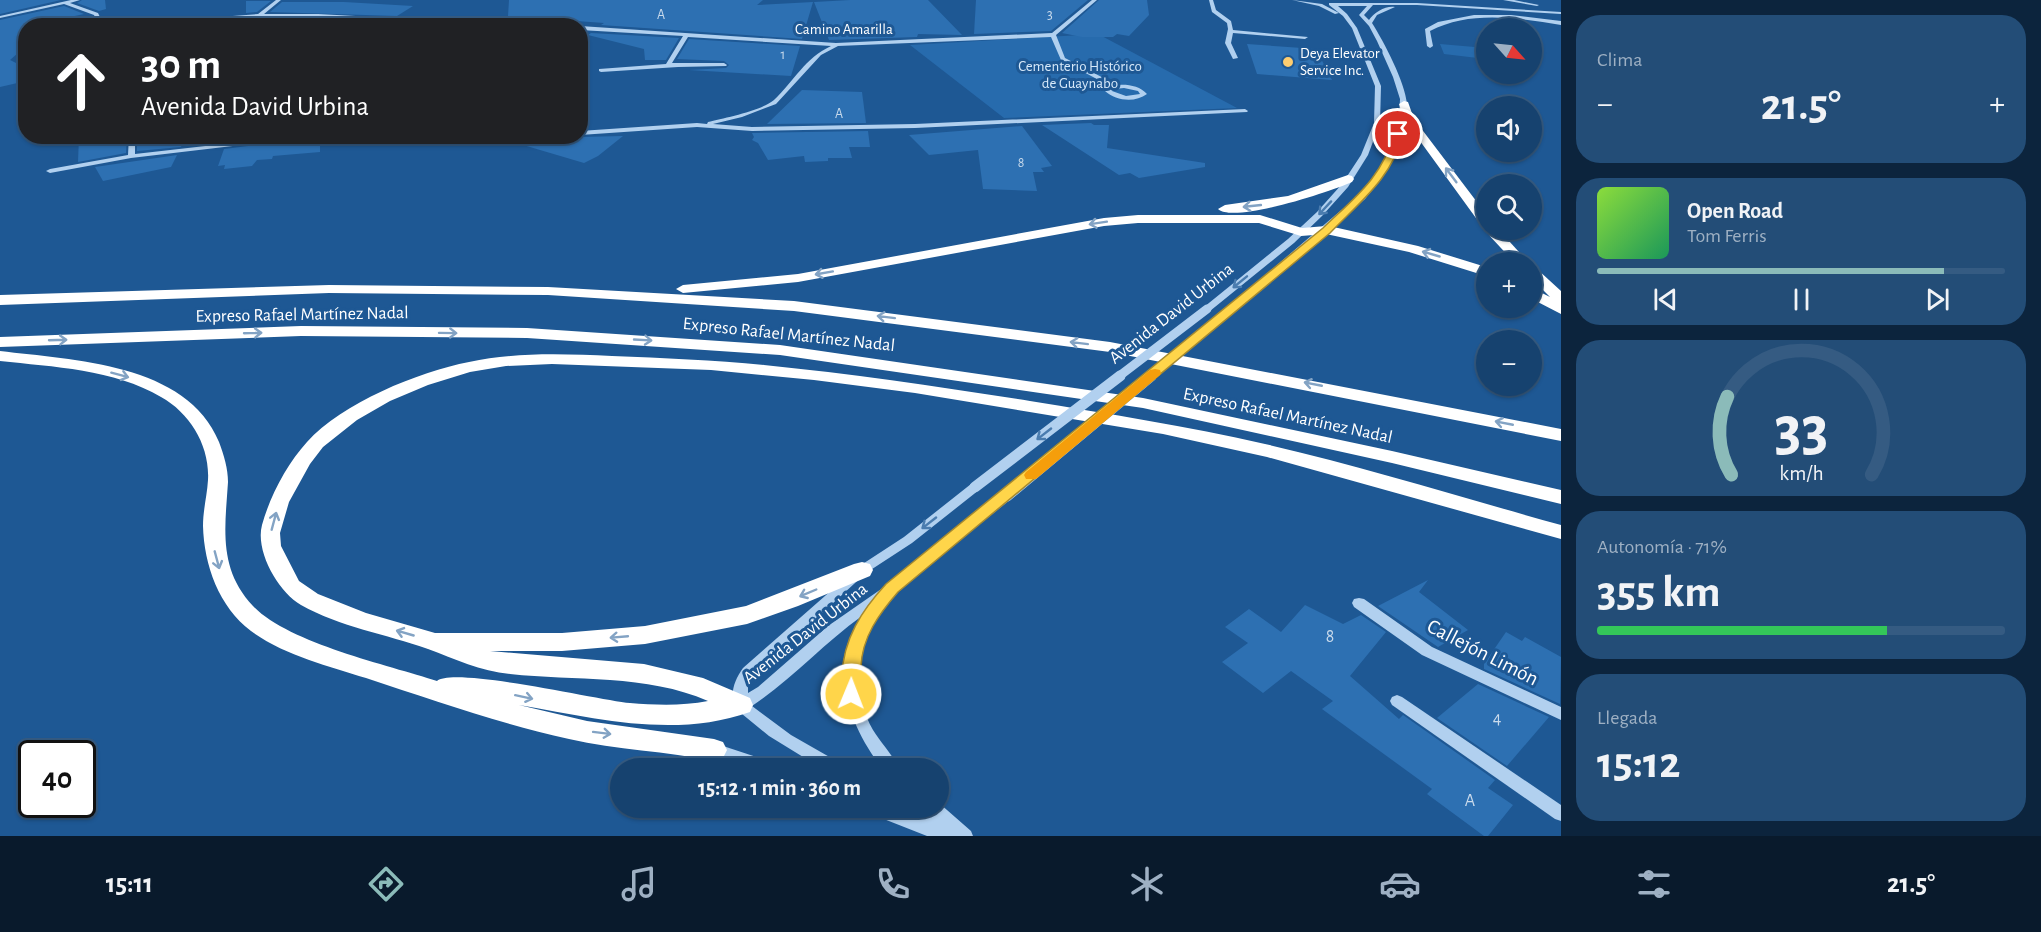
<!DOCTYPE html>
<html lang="es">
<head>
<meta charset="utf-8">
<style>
	:root { --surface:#16426f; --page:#234d77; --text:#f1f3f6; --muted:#9eb0c3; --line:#355b82; --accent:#8bbbb9 }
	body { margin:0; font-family:"Alegreya Sans",sans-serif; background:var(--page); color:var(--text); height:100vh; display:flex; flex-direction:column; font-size:22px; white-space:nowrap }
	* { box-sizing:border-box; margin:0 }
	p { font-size:20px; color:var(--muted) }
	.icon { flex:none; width:33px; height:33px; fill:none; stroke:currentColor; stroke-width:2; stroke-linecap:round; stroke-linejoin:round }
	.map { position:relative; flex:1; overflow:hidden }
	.panel { display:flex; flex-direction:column; gap:15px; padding:15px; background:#0c243d; width:480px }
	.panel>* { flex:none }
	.hud { position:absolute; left:18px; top:18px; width:570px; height:126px; border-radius:24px; box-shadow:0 2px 4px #0004,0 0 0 2px var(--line); background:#202124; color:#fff; overflow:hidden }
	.needle { width:39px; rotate:117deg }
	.tools { position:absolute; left:1476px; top:18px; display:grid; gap:12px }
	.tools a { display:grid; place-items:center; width:66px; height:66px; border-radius:50%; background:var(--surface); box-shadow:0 2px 4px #0004,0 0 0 2px var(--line); font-size:30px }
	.speed { position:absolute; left:18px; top:740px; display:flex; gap:12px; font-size:30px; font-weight:700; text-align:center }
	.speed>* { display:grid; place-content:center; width:78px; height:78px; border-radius:50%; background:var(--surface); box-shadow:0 2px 4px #0004,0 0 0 2px var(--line); line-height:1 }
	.speed .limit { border:3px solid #111; border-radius:9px; background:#fff; color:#111 }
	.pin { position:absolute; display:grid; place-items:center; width:51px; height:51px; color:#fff; margin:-26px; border:3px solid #fff; border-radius:50%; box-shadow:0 2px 6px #0007 }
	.me { position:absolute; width:66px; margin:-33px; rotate:1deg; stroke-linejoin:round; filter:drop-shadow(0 0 4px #0008) }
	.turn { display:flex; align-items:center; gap:21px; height:126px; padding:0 24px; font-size:27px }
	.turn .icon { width:78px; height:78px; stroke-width:2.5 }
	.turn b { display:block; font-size:42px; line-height:51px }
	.big { font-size:45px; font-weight:700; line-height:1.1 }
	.panel .card { flex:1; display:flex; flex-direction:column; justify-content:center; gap:9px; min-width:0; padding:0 21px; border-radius:24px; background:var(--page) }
	.panel .dial { align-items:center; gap:0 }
	.dial svg { height:156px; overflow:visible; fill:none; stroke:var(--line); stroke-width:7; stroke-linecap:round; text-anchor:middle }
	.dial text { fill:var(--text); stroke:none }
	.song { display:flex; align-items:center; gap:18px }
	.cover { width:72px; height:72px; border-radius:9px; background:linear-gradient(135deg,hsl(90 70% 55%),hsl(150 70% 35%)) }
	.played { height:6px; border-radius:3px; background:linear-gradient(90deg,var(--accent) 85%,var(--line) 85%) }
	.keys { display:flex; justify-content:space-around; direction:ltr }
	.heat { display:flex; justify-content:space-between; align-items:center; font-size:33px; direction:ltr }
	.charge { height:9px; border-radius:4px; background:linear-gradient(90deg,#34c759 71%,var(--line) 0) }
	.trip { position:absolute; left:610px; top:758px; width:339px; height:60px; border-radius:30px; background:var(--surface); box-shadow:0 2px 4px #0004,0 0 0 2px var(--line); font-weight:700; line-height:60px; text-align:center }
	.tab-bar { display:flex; height:96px; justify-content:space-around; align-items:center; background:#091a2c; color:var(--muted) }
	.tab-bar .icon { width:42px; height:42px }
	.tab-bar .on { color:var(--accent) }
	.tab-bar b { font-size:27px; color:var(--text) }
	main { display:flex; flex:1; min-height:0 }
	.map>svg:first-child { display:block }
</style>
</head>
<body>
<main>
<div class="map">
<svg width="1561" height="836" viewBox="0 0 1561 836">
	<rect width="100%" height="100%" fill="#1e5894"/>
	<g fill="#276bad">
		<polygon points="1098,34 1237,108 1004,118 910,45"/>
		<polygon points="1440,44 1486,48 1486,59 1444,54"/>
	</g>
	<g fill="#2d70b2">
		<polygon points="0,0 61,0 0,14"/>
		<polygon points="82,0 105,0 106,9 99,11 77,3"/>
		<polygon points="509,0 763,0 757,5 813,2 802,39 601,25 604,23 508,16"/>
		<polygon points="850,0 928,0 962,35 918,34 917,37 829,40 814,2"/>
		<polygon points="976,0 1088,0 1051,31 974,34"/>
		<polygon points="1099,0 1147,0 1149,15 1129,36 1117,34 1113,37 1082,37 1062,33"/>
		<polygon points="246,1 271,1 257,12 246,13"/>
		<polygon points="282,2 344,2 413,6 397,16 270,12"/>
		<polygon points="64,6 84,14 56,20 50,26 26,26 26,46 10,60 26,68 26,81 0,87 0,20"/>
		<polygon points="285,18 318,18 387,22 382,26 375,26 286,21"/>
		<polygon points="591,33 679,38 666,60 645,60 644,49 588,35"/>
		<polygon points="689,39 800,46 791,76 689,70 726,68 729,65 724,61 677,59"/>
		<polygon points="1247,44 1316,49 1332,80 1257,74"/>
		<polygon points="802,90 862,92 866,123 767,124"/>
		<polygon points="1091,123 1094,125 1109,125 1107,148 1205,163 1205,167 1139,178 1130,173 1119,175 1042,125"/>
		<polygon points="1022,126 1052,166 1041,168 1044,172 1033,172 1037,191 983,189 978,150 929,155 909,135"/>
		<polygon points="868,131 870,147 849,147 852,158 828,158 828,161 805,162 804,156 768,160 758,143 752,140 754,137 752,133"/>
		<polygon points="79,136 127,136 126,153 78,162"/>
		<polygon points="137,136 185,136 181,147 137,151"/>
		<polygon points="514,136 580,137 623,136 598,156 584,163 513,142"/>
		<polygon points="320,137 320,152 273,156 272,159 257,160 252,166 224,169 225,165 218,166 224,149"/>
		<polygon points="177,155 171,167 103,181 95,167"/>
		<polygon points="1428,580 1419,592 1468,630 1438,647 1378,606"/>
		<polygon points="1305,605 1343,624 1361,615 1386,632 1350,676 1399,719 1403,715 1495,780 1488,788 1513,805 1488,836 1484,836 1427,794 1432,789 1322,709 1333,701 1291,671 1263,693 1222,662 1248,643 1225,627 1249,609 1281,632"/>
		<polygon points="1506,632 1522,641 1525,637 1561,657 1560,704 1484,669 1484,664"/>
		<polygon points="1478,684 1549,717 1507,766 1437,718"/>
	</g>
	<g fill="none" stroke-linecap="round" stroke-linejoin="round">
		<g fill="#b1d0ef" fill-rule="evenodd">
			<polygon points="71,0 80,0 70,3 98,13 101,19 97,26 92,26 96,19 94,15 64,4 0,18 0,16"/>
			<polygon points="276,0 281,0 264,14 318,14 542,26 499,26 318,16 247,16 154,26 100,26 258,14"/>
			<path d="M1092,0H1097L1056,35L1065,58L1117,85C1128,84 1140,86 1147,94C1135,103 1116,101 1105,91L1110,86L1061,60L1051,37L838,46L821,55L776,104L742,117L713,124L752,127L915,124L1245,109L1248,111L1247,112L915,128L752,131L697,127L580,135V131L697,123L707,124L708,122C724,118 761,111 774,100C794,81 805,58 831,46L688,37L672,63H724L727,65L726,66L678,67L601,72L599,71V69L666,64L683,36L580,30V26L836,43L1052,33ZM1124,88L1138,91L1140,94L1126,96L1112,91L1114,89Z"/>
			<polygon points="1209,0 1213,0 1216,10 1231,21 1233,30 1308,37 1305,39 1233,33 1231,43 1238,58 1233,59 1225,43 1228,29 1227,23 1212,12"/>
			<polygon points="1292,0 1322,4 1339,13 1335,14 1319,6"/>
			<polygon points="1503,0 1514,0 1539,5 1537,6"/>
			<path d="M1329,3H1417L1561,12V14L1417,5H1373L1364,15L1369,20C1374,12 1387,5 1395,7L1377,15L1372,23C1384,42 1405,82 1407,104C1410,139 1386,173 1365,199L1229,315H1223L1221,313L1223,311L1359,195L1375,176L1387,155L1399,119L1400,99L1393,77L1377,41L1369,26L1359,15L1367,6H1338L1347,14L1357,28L1381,86L1380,123L1368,155L1348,187L1322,216L1294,243L1210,311H1204L1203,309L1204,307L1288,239L1317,212L1342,184L1361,155L1374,123L1375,86L1352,28L1343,16L1329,5Z"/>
			<path d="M1474,15H1511L1561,21V25C1518,18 1470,10 1430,31L1433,46L1430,48L1427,46L1425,29L1438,22Z"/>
			<polygon points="282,18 284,21 265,26 254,26"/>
			<polygon points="26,50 24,61 26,66 18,62"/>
			<polygon points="129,136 135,136 135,154 292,136 318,136 131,158 50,173 46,171 50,169 128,155"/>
			<path d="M975,483L979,484L981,487L979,490L912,543L866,573L753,676L748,683V693L758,687L828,626L887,585L1003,493H1011L1013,496L1011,499L886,599L888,601C883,609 876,616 871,623C853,655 855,699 873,730C881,743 892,754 899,768H882C846,721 831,670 862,616C823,644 791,680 752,706L791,735L840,763L843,768H821L769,736L736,709C729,694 734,681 743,668L858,567L904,537L971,484Z"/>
			<polygon points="1359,598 1364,599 1432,647 1561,707 1561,720 1422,655 1354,607 1352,603 1354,599"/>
			<polygon points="1397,695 1402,697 1561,805 1561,821 1555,819 1392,705 1390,701 1392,697"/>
			<polygon points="714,743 775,763 778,768 749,768 709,755 706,750 709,745"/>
			<polygon points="939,803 971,831 973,836 927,836 866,812 864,807 891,807 898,810 897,807 920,807 925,810 924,807 939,807"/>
		</g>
		<g fill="#fff" fill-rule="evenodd">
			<polygon points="1404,101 1408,102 1414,119 1486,214 1486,226 1481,225 1404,119 1399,104"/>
			<path d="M1348,175L1352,176L1354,179L1352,182C1332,191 1234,224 1218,209L1225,205L1288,196Z"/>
			<polygon points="1138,215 1260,215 1302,228 1326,226 1338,228 1418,246 1486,267 1486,276 1409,252 1326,234 1301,236 1259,223 1138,223 1104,226 798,282 683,293 676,289 683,285 798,274 1104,218"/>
			<polygon points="1486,228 1499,230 1528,262 1514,262 1487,233"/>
			<polygon points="1532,268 1537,269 1561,291 1561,314 1532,299 1532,288 1550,297 1532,279"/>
			<polygon points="329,285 548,287 794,301 1110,342 1561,429 1561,441 1110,352 794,311 548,295 329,293 0,305 0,295"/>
			<polygon points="301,326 527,328 780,345 1143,398 1392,451 1561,490 1561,504 1392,463 1143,408 780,355 527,338 301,336 0,347 0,337"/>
			<path d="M0,351C73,360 187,363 219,442C224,455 228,469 228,482C225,528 218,569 253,606C288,643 388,665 437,681C453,666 599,700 630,703C655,705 683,706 708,701C647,674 574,681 510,674C480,671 455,659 428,649C386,634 340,627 301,605C278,592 255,551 262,525C270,496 287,464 307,442C342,403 418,372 469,362C516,352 564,354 612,356C663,358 714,360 764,365C854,374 942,387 1030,401C1109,414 1187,426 1265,444C1365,467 1463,498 1561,525V539L1267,457L1163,434L915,393L814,380L711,370L552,364L506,366L470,372L428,385L390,401L357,420L323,447L310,464L289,502L280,533L281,546L299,581L318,594L366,613L435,633H562L645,626L746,606L854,564L862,562L870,564L873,570L870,576L798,606L747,624L645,644L562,651H490L644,664L703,678L750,698L753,705L750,712C674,739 595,718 519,705L587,721L714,739L723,742L727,750L723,758L714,761C666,751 617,750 569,739C500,724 433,700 366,678C328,666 284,655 251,631C219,607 204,565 203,526C203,510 207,496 208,480C210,446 190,413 161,397C114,369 53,367 0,361Z"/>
		</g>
		<g stroke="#b1d0ef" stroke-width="9">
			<polyline points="1118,377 1207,309"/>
			<polyline points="1149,377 1226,313"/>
		</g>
		<g stroke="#b1d0ef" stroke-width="11">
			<polyline points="975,487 1120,376"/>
			<polyline points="1007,496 1151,376"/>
		</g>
	</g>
	<defs><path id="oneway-shaft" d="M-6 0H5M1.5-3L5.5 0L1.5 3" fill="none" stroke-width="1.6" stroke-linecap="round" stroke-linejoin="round" transform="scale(1.5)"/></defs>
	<g stroke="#83a3c4">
		<use href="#oneway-shaft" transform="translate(1451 175) rotate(-127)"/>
		<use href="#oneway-shaft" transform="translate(1252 206) rotate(174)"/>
		<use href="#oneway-shaft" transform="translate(1098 223) rotate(171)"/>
		<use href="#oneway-shaft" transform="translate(1431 254) rotate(-164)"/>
		<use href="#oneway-shaft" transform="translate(824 273) rotate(170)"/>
		<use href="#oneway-shaft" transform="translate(886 317) rotate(-173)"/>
		<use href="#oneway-shaft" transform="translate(253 333) rotate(-2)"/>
		<use href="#oneway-shaft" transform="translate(448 333) rotate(1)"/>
		<use href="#oneway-shaft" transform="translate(58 340) rotate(-2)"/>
		<use href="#oneway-shaft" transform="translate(643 340) rotate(3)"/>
		<use href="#oneway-shaft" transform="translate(1079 343) rotate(-173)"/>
		<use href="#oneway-shaft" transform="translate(120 375) rotate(15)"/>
		<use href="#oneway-shaft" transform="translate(1313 384) rotate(-169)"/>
		<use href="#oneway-shaft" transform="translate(1504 423) rotate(-169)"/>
		<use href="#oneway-shaft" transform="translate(274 521) rotate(-75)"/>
		<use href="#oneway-shaft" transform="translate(217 560) rotate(75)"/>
		<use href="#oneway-shaft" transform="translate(808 593) rotate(157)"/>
		<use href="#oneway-shaft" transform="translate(405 633) rotate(-164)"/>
		<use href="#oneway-shaft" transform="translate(619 637) rotate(175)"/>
		<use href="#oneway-shaft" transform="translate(524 697) rotate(12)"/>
		<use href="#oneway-shaft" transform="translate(602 733) rotate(7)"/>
	</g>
	<g stroke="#4a7caf">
		<use href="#oneway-shaft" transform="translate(1325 208) rotate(133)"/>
		<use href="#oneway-shaft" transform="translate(1240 282) rotate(141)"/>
		<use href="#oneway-shaft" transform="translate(1044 434) rotate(142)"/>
		<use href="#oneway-shaft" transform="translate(929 523) rotate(142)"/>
	</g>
	<path fill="#ffd54a" stroke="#a68a30" stroke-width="1.5" d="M1398,131L1403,134C1392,178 1361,201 1330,233L898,592C879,614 862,637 861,667C860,678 863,690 858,700L851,702L845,700C841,692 842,685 842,676C843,639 862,610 886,584L1323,228C1354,198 1382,178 1394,134Z"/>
	<polygon fill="#f59e0b" points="1155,369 1160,370 1161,373 1160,375 1036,479 1026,479 1024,475 1026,472 1150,370"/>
	<circle fill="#fdcd70" stroke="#1e5894" stroke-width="2" cx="1288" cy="62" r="6"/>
	<g text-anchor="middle" stroke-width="6" stroke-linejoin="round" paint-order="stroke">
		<g font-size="14" fill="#cadbec">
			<text x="661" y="19">A</text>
			<text x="1050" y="19">3</text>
			<text x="783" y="59">1</text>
			<text x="839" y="118">A</text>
			<text x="1021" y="167">8</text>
		</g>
		<g font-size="15" fill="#fff" stroke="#1e5894">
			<text x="844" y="34">Camino Amarilla</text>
		</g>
		<g font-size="15" fill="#fff" stroke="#1e5894" text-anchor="start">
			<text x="1300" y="58">Deya Elevator<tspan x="1300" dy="17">Service Inc.</tspan></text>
		</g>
		<g font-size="15" fill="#d7e9fa" stroke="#1e5894">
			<text x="1080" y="71">Cementerio Histórico<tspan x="1080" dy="17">de Guaynabo</tspan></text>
		</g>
		<g font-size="18" fill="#fff" stroke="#1e5894">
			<text transform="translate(1171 313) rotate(-38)" y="6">Avenida David Urbina</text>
			<text transform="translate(302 314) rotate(-1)" y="6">Expreso Rafael Martínez Nadal</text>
			<text transform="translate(789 334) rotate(6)" y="6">Expreso Rafael Martínez Nadal</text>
			<text transform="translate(1288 415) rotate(12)" y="6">Expreso Rafael Martínez Nadal</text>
			<text transform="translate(805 633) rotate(-38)" y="6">Avenida David Urbina</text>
		</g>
		<g font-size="18" fill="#cadbec">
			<text x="1330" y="642">8</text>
			<text x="1497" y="724">4</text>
			<text x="1470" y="806">A</text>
		</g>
		<g font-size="21" fill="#fff" stroke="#1e5894">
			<text transform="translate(1483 652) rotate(27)" y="7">Callejón Limón</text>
		</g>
	</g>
</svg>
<div class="tools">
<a><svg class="needle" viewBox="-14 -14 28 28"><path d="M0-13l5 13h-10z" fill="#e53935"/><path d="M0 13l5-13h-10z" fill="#9eb0c3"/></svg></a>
<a><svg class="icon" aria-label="sound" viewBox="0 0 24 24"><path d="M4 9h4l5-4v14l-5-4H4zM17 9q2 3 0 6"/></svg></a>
<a><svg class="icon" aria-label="search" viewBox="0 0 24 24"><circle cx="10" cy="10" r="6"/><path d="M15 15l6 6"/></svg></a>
<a>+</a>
<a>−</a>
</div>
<div class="speed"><div class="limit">40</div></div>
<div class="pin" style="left:1398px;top:134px;background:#d93025"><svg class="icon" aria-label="arrive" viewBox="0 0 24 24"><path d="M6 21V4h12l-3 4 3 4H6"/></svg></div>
<svg class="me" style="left:851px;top:694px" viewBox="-20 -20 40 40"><circle r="17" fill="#ffd54a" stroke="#fff" stroke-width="3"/><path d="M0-11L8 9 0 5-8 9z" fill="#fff"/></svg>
<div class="trip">15:12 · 1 min · 360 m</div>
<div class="hud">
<div class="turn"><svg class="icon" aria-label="ahead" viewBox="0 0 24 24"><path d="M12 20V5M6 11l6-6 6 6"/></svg><div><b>30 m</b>Avenida David Urbina</div></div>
</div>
</div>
<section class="panel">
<div class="card"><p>Clima</p>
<div class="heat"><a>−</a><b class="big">21.5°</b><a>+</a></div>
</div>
<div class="card">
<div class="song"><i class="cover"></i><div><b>Open Road</b><p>Tom Ferris</p></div></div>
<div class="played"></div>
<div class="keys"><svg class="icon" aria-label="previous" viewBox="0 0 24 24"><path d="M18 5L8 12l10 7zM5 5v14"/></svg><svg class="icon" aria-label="pause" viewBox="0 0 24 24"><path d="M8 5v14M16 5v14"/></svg><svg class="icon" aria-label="next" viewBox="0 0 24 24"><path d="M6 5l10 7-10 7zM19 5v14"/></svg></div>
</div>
<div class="card dial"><svg viewBox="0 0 100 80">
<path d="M14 69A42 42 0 1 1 86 69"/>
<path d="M14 69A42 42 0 0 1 12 29" stroke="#8bbbb9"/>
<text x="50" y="56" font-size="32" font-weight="700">33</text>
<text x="50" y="72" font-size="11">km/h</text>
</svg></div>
<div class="card"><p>Autonomía · 71%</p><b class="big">355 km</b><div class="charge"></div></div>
<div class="card"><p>Llegada</p><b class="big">15:12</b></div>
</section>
</main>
<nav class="tab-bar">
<b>15:11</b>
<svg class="icon on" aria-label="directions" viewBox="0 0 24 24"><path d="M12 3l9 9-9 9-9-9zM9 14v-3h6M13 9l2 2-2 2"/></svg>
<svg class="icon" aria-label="music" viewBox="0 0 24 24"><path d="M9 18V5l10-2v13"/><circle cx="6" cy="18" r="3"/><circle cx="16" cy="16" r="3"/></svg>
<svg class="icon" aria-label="phone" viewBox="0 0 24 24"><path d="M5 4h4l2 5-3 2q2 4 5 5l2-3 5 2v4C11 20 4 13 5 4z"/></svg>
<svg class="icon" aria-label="climate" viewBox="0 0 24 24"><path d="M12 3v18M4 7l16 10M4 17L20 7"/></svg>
<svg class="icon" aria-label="car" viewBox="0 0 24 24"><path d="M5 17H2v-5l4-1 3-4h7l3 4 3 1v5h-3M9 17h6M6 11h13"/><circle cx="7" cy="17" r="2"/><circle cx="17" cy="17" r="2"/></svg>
<svg class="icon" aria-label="filters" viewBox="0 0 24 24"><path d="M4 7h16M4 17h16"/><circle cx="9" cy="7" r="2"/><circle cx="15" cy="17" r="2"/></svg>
<b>21.5°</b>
</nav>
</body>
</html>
